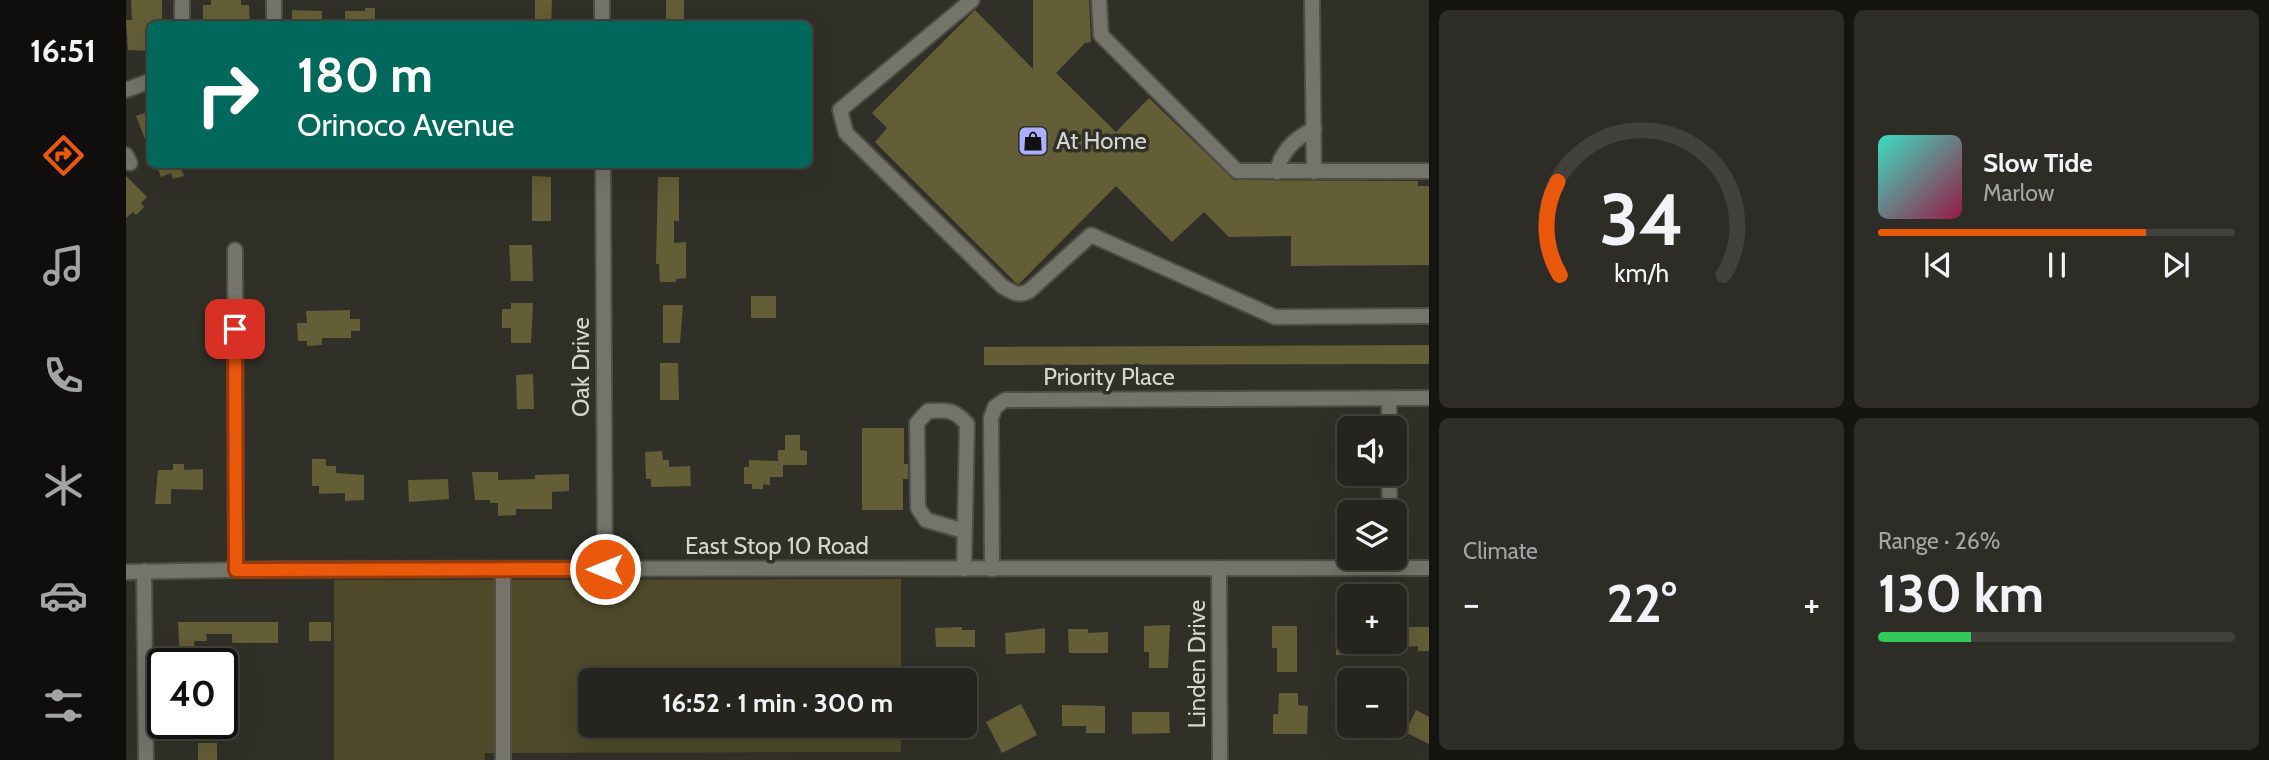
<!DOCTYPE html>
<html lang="en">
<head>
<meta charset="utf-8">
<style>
	:root { --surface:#25241e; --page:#2d2c27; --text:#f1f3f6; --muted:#a3a4a4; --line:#42413c; --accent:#ea580c }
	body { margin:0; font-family:Cabin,sans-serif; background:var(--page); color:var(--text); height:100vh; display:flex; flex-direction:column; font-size:26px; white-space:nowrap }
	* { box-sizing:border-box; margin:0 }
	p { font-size:23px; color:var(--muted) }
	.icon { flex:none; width:38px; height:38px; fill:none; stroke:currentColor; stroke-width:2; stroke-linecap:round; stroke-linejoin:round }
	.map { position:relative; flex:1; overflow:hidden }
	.side { display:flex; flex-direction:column; gap:10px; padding:10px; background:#141410; width:840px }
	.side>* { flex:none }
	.banner { position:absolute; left:21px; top:21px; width:665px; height:147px; border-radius:10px; box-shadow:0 7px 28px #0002,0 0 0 2px var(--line); background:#00695c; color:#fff; overflow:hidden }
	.tools { position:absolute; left:1211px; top:416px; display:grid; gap:14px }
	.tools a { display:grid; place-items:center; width:70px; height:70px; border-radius:10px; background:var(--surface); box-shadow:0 7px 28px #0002,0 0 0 2px var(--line); font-size:35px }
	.speed { position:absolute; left:21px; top:648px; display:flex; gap:14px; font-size:35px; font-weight:700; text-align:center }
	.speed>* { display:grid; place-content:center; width:91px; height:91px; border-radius:50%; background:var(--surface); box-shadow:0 7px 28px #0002,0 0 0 2px var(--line); line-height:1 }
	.speed .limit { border:4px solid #111; border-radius:10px; background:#fff; color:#111 }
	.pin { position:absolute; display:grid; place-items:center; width:60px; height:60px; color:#fff; margin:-30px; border-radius:14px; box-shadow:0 4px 10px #0006 }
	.me { position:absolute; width:77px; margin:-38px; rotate:270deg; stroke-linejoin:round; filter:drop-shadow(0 0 5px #0008) }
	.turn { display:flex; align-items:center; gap:24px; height:147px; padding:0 35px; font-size:32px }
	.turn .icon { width:91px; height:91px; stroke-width:2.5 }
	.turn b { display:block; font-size:49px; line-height:60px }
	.big { font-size:52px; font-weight:800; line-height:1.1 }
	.side .widget { flex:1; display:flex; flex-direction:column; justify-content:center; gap:10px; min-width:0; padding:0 24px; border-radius:10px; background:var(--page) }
	.side .dial { align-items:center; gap:0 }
	.dial svg { height:182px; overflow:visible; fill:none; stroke:var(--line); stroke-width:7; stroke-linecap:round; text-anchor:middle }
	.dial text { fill:var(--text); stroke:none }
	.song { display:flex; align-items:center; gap:21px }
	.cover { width:84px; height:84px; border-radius:10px; background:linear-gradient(135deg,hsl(170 70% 55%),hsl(340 70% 35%)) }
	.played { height:7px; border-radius:4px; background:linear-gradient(90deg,var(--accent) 75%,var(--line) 75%) }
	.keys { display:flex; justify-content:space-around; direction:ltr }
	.heat { display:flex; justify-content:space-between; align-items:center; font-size:38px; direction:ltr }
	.charge { height:10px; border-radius:5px; background:linear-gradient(90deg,#34c759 26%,var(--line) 0) }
	.side .tiles { flex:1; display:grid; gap:10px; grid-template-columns:repeat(2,1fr) }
	.trip { position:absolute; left:452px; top:668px; width:399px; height:70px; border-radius:10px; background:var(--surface); box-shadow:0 7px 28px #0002,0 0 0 2px var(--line); font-weight:800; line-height:70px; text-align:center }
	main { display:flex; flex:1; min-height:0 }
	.tabs { display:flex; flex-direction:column; width:126px; justify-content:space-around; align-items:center; background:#0f0e0c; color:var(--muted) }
	.tabs .icon { width:49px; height:49px }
	.tabs .on { color:var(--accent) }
	.tabs b { font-size:32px; color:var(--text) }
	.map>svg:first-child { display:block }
</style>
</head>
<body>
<main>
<nav class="tabs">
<b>16:51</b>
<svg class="icon on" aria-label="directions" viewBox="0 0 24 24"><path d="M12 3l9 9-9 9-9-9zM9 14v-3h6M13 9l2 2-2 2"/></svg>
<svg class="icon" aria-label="music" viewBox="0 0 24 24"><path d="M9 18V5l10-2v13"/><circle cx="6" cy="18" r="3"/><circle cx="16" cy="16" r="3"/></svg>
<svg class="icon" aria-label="phone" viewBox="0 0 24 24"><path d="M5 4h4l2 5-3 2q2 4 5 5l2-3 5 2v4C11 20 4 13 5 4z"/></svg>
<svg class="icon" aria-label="climate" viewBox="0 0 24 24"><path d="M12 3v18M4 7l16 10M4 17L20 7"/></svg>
<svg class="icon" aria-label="car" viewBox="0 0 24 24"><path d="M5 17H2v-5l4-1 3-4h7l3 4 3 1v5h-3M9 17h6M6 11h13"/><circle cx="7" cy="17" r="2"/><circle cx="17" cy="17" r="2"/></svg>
<svg class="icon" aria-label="filters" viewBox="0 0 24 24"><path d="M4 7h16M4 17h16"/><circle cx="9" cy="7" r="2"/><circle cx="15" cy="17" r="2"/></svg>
</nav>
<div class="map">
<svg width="1303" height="760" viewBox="0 0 1303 760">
	<rect width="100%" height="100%" fill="#313028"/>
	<polygon fill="#4d4929" points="775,579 775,681 464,681 464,726 775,726 775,752 359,753 359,760 208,760 208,580"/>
	<g fill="#635e36">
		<polygon points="5,0 36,0 36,24 24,24 24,51 2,50 0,20 6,20"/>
		<polygon points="85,0 115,0 115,5 123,5 124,24 77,24 77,5 85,5"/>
		<polygon points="409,0 426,0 425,24 409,24"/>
		<rect x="540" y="0" width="18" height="24"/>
		<polygon points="907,0 963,0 965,42 959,43 930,73 990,132 1023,98 1108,180 1292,181 1292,186 1303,186 1303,265 1165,266 1165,236 1103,237 1078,212 1046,242 990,186 893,284 890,283 749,142 761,128 746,113 849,10 907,69"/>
		<polygon points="239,8 249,8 249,24 219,24 219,11 239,11"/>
		<polygon points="166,10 196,11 196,24 166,24"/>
		<polygon points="24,111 24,152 10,116"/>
		<polygon points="30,164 65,164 65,165 55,169 58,176 47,179 45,173 35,177"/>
		<polygon points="0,176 21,197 15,203 18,207 10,215 7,212 0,218"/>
		<polygon points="406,176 425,177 425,221 406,221"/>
		<polygon points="532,177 553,177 553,221 548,221 548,243 560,242 560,278 550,279 550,282 534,282 533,264 530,264"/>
		<polygon points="383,245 406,245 407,281 385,281"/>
		<rect x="625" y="296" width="25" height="22"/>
		<polygon points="385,303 407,303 405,343 385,343 385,328 376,328 376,309 385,309"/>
		<polygon points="537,305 557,305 554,343 537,343"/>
		<polygon points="224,310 224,319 234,319 234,331 225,331 225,338 196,338 196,345 181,346 181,341 172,341 171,323 181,323 180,311"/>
		<polygon points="1303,345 1303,364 858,365 858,347"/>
		<polygon points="534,363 552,363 553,400 534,400"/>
		<polygon points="407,374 408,409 391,409 390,375"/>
		<polygon points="736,428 778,428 778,464 782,464 782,479 777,479 777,510 736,510"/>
		<polygon points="659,435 674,435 674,450 681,451 681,465 657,465 657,477 644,477 644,485 637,484 637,489 626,489 626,484 618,484 618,467 623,467 623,460 652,461 652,450 659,450"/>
		<polygon points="536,451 537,460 543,460 543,467 564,466 565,486 525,487 525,479 520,479 519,452"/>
		<polygon points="186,459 200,459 200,466 210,466 210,473 238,475 238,500 219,501 219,493 193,494 193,486 186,486"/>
		<polygon points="47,464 58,464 58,470 77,469 77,490 45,489 45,504 29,504 32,470 47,470"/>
		<polygon points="346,472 372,472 372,480 409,479 409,475 443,474 443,491 426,492 426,509 390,509 390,515 372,516 372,503 364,503 364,500 349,500"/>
		<polygon points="322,479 323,499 283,502 282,480"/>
		<polygon points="52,622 152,622 152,643 106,643 106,634 80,634 81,641 68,641 69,659 54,659"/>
		<rect x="183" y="622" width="22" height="19"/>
		<polygon points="1044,625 1042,668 1023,668 1023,652 1018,652 1018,626"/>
		<polygon points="1146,626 1171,626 1171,672 1151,672 1151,648 1146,648"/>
		<polygon points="836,627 836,630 849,630 849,647 810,647 809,628"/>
		<polygon points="1277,627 1303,627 1303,651 1292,651 1292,646 1278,647"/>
		<polygon points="919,628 919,653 880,654 879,633"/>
		<polygon points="942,629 962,629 962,633 982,632 982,653 943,653"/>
		<polygon points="1210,629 1223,629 1223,642 1250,642 1250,654 1210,655"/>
		<polygon points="1153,693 1172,693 1172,705 1182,706 1181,734 1147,734 1147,714 1152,714"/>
		<polygon points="895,704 911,735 876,753 860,722"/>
		<polygon points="936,705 979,706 979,733 960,733 960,726 936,726"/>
		<polygon points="1213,706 1223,706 1223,726 1212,725"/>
		<polygon points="1290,710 1303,717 1303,744 1279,732"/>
		<polygon points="1006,712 1043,712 1044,733 1006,734"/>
		<rect x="72" y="743" width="19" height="17"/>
	</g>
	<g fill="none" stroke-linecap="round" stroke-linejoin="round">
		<g stroke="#4e4d47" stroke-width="18">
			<g id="minor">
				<polyline points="148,0 148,24"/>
				<polyline points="476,0 476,24"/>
				<path d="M846,0L714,110L720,133L876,286C886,292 892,297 903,291L965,235L1149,317L1303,316"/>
				<polyline points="973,0 975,35 1111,171 1303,171"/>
				<polyline points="1186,0 1188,172"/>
				<polyline points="56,3 56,24"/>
				<polyline points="0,90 24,81"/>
				<polyline points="0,155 4,163"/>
				<polyline points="477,164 479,569"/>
				<path d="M1151,172C1155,151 1169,138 1188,129"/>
				<polyline points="109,250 110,570"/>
				<polyline points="1263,399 1263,429"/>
				<polyline points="1263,474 1264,513"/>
				<path d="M838,531L800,520L792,508L791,423L802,411C821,410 828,409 841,424L838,569"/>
				<polyline points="1093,568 1094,760"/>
				<polyline points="377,569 377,760"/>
				<polyline points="866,569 865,418 869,407 879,400 1303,398"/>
				<polyline points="18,571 20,760"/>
				<polyline points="0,572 161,569 1303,568"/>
			</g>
		</g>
		<use href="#minor" stroke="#75746a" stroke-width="14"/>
	</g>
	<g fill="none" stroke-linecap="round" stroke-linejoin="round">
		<g stroke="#983908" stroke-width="18">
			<polyline id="route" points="109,329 110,570 479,569"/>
		</g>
		<use href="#route" stroke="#ea580c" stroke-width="12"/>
	</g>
	<defs>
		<g id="shop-square" transform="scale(1.575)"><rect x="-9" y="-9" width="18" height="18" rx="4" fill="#acaffb" stroke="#313028"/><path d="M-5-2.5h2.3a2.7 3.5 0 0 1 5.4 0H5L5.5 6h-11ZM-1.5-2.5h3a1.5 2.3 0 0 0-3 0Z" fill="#111"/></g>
	</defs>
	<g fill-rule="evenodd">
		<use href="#shop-square" x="907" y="141"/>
	</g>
	<g text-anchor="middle" stroke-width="7" stroke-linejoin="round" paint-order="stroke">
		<g font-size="24" fill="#d6d6d1" stroke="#313028" text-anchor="start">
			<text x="930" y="149">At Home</text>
		</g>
		<g font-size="24" fill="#d6d6d1" stroke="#313028">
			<text transform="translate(455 367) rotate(-90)" y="8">Oak Drive</text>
			<text x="983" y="385">Priority Place</text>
			<text x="651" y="554">East Stop 10 Road</text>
			<text transform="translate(1071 664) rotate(-90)" y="8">Linden Drive</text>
		</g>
	</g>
</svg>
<div class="tools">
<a><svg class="icon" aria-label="sound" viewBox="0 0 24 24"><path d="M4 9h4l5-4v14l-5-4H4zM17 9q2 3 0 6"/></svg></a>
<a><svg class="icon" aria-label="layers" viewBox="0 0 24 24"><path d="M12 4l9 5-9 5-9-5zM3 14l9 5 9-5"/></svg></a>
<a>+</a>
<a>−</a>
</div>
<div class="speed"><div class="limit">40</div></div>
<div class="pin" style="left:109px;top:329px;background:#d93025"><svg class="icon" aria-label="arrive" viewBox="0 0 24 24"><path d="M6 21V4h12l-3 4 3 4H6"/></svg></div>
<svg class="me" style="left:479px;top:569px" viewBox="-20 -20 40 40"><circle r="17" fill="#ea580c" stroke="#fff" stroke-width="3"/><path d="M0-11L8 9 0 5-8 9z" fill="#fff"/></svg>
<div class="trip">16:52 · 1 min · 300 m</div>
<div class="banner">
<div class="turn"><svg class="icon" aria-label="right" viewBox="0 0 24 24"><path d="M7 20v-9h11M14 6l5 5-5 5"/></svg><div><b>180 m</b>Orinoco Avenue</div></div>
</div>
</div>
<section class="side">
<div class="tiles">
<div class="widget dial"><svg viewBox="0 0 100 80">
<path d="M14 69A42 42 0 1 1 86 69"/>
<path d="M14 69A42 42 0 0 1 13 28" stroke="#ea580c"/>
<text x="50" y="56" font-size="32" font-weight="700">34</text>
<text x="50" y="72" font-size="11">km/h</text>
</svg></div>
<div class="widget">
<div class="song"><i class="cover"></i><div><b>Slow Tide</b><p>Marlow</p></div></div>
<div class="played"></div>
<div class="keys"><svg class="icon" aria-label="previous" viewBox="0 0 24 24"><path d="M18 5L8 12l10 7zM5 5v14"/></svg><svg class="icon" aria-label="pause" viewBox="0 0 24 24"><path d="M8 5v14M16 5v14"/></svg><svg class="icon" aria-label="next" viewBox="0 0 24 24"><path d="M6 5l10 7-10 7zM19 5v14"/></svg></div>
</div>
<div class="widget"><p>Climate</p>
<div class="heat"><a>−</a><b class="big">22°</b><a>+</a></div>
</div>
<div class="widget"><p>Range · 26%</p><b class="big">130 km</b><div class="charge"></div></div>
</div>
</section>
</main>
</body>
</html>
